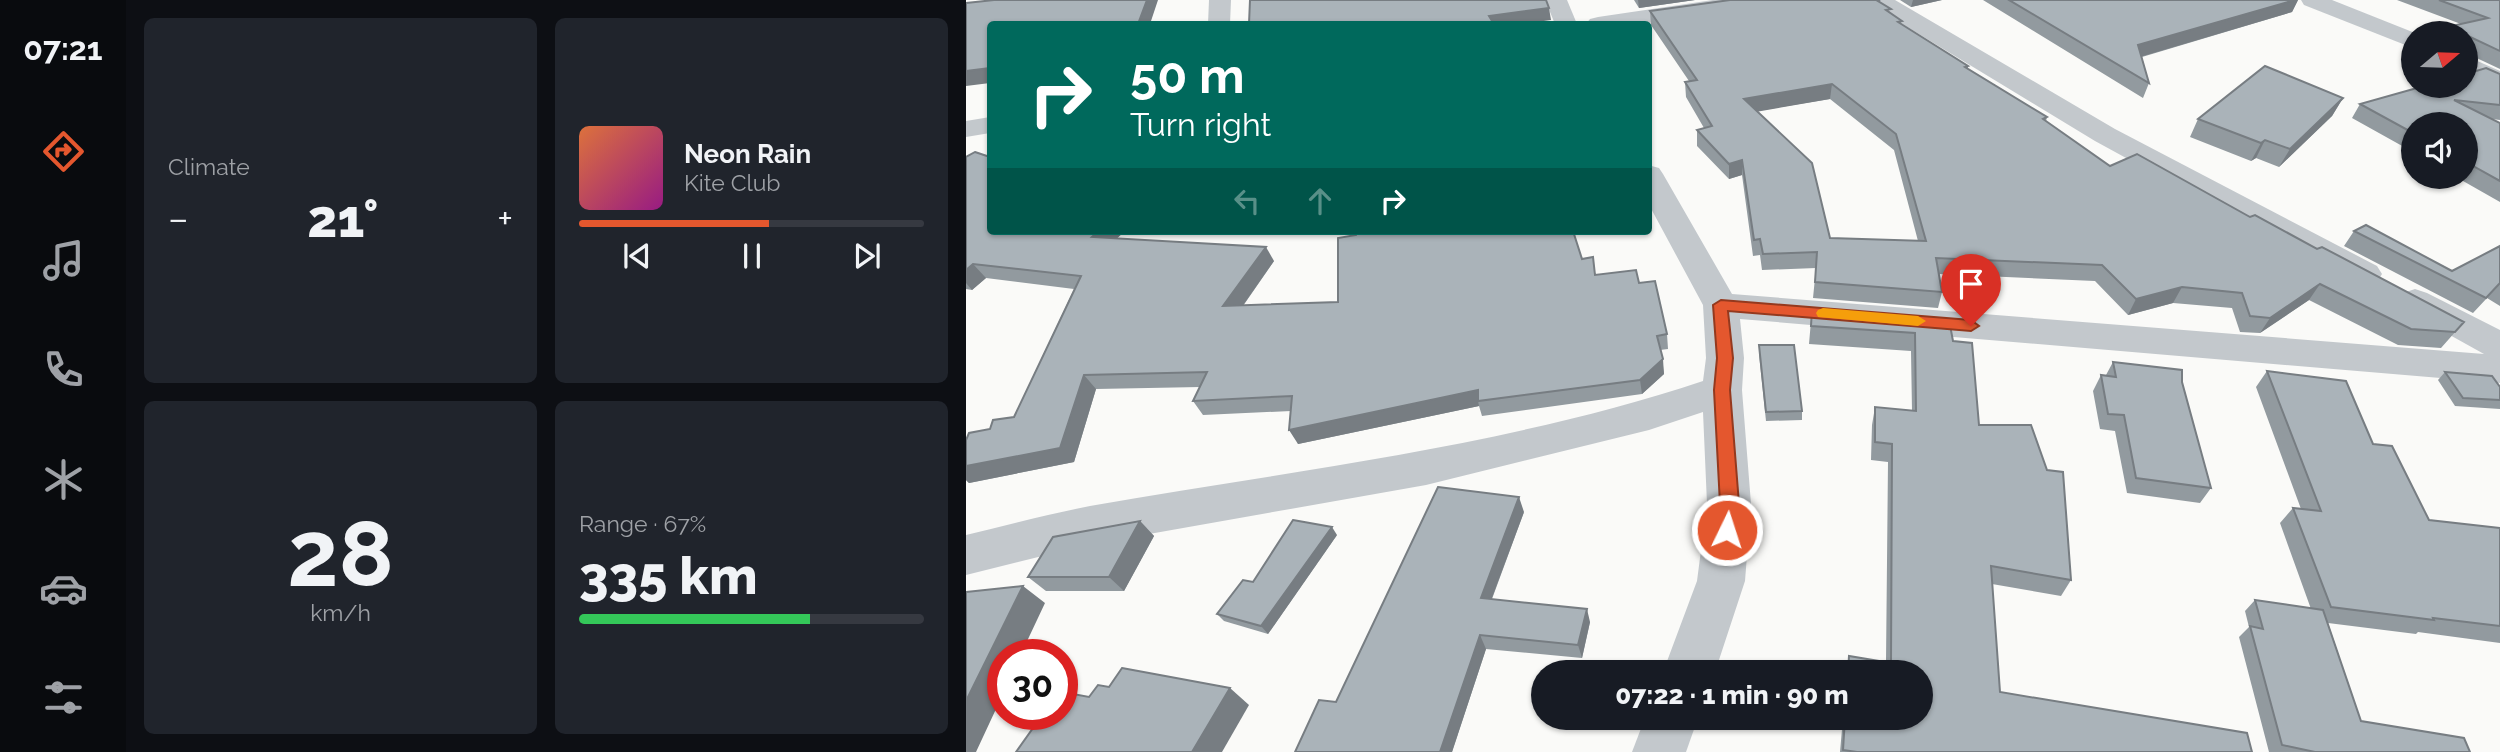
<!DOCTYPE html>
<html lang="en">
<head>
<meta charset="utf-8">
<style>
	:root { --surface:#171b24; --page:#20242c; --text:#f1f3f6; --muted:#9ea1a6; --line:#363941; --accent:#e4572e }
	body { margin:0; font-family:Raleway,sans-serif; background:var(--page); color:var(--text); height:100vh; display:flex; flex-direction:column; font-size:26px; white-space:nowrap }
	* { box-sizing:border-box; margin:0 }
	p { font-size:23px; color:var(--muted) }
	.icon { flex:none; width:38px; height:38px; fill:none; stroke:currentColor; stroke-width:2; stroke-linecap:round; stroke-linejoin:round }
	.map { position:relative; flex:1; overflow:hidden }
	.sheet { display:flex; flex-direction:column; gap:18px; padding:18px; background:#0d0f14; width:840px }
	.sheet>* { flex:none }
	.hud { position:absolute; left:21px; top:21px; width:665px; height:214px; border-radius:7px; box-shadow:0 2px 5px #0004; background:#00695c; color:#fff; overflow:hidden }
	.needle { width:46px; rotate:71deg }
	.buttons { position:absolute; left:1435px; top:21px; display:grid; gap:14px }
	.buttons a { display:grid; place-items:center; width:77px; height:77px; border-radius:50%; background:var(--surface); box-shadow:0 2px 5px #0004; font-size:35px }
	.speed { position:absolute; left:21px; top:639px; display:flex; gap:14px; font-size:35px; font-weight:700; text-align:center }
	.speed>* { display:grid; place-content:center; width:91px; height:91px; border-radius:50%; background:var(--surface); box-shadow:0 2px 5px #0004; line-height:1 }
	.speed .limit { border:10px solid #d22; background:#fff; color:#111 }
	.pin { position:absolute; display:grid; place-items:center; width:60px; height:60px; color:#fff; margin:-72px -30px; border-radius:50% 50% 50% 0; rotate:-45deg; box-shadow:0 0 7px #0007 }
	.pin .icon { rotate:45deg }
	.me { position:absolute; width:77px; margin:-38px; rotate:4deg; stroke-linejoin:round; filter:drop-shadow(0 0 5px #0008) }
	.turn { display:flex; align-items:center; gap:24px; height:147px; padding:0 28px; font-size:32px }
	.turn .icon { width:91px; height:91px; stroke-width:2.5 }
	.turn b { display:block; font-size:49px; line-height:60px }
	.lanes { display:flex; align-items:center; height:66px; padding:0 28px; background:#0003; justify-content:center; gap:35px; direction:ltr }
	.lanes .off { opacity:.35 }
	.big { font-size:52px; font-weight:800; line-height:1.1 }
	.sheet .tile { flex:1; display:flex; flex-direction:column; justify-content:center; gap:10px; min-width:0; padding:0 24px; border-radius:10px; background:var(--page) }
	.sheet .dial { align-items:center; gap:0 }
	.dial b { font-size:91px; line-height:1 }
	.song { display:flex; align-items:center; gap:21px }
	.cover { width:84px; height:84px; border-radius:10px; background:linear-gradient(135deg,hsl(20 70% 55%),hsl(310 70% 35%)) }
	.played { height:7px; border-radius:4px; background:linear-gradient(90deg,var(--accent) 55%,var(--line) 55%) }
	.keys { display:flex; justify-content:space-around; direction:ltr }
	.heat { display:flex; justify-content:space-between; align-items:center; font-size:38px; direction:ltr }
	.charge { height:10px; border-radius:5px; background:linear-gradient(90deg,#34c759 67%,var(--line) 0) }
	.sheet .tiles { flex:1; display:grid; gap:18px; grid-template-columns:repeat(2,1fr) }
	.trip { position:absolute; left:565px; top:660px; width:402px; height:70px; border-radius:35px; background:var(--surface); box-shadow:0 2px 5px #0004; font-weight:800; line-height:70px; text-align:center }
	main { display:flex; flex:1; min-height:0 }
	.tabs { display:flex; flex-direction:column; width:126px; justify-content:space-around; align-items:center; background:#090b0e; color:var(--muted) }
	.tabs .icon { width:49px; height:49px }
	.tabs .on { color:var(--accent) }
	.tabs b { font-size:32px; color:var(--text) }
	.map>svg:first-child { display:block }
</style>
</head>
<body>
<main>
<nav class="tabs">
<b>07:21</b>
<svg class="icon on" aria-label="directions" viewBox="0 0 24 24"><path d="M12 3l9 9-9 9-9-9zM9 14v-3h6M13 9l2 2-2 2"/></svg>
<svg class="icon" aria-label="music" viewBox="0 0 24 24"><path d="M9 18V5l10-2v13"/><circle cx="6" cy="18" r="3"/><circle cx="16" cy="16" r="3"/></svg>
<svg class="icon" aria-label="phone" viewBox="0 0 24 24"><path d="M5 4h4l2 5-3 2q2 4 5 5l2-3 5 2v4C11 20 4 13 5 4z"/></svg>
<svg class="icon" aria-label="climate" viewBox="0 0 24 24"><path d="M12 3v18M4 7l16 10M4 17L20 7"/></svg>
<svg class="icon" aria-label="car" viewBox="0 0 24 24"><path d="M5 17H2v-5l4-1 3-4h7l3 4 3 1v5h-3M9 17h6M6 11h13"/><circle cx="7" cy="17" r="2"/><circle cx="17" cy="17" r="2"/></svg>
<svg class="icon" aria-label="filters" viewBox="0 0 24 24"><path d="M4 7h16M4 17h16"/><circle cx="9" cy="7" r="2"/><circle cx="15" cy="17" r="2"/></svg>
</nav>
<section class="sheet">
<div class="tiles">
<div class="tile"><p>Climate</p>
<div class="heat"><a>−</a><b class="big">21°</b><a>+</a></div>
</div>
<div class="tile">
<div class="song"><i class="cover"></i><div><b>Neon Rain</b><p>Kite Club</p></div></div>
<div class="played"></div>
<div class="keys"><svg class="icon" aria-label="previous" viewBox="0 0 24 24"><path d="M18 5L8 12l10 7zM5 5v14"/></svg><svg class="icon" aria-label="pause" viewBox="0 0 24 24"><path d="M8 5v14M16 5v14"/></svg><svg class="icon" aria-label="next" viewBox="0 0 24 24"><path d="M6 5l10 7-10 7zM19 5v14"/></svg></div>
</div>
<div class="tile dial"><b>28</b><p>km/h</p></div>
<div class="tile"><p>Range · 67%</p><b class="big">335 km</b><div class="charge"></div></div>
</div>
</section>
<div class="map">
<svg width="1534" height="752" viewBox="0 0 1534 752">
	<rect width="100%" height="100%" fill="#fafaf8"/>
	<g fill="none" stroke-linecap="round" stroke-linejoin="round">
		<g fill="#c3c8cc" fill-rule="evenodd">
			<polygon points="243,0 265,0 264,24 242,24"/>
			<polygon points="579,0 601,0 611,24 589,24"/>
			<polygon points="747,0 803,0 800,5 792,7 675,24 620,24 624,19 632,17"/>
			<polygon points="902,0 929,0 1149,129 1411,266 1416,274 1411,282 1399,285 1387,282 1129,141 905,5"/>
			<polygon points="1335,0 1366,0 1449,33 1447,48 1338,5"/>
			<polygon points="1500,56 1534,71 1534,89 1500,74"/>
			<polygon points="24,117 24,133 0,137 0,121"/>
			<path d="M682,165L693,168L697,174L766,294L1518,354L1437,309L1431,301L1437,293L1449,289L1461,293L1534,330V383L774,319L778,358L776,390L785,504L779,581L749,672H697L731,581L741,504L737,412L683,430L460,485L121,545L0,575V535C41,525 83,514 124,506C329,470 539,447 737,381L740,358L737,305L682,203Z"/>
			<polygon points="679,718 732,718 720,752 666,752"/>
		</g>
	</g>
	<g fill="#929a9f" fill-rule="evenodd">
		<polygon points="668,0 729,0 673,8"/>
		<polygon points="934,0 976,0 945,7"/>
		<polygon points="1017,0 1332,0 1326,12 1176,57 1183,83 1177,98"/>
		<polygon points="1431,0 1534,0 1534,69 1500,53 1500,33 1477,33 1481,27 1495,24"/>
		<path d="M915,3L936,24L1002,66V69L1081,117L1080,121L1144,166L1284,217L1498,322L1475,348L1432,345L1343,300L1294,333L1274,332L1266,308L1207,303L1162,315L1129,281L973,274L976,292L972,308L847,298L850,268L796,270L794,255L787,256L776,175L763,179L731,146V130L738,128L720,97L719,82L723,81L685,25L684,11ZM864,99L928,150L952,241L864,238L791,111Z"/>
		<polygon points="1534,74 1534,120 1526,119 1534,123 1534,202 1490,177 1500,177 1500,124 1447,124 1447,152 1386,118 1394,104"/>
		<polygon points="1377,98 1366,116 1313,167 1290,158 1285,161 1224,137 1232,119"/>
		<polygon points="0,157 24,231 159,231 150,239 308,261 277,306 372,302 616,259 630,275 673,283 701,334 702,349 694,350 698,374 676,394 516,416 513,406 332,444 325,411 237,415 227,401 234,387 130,389 108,462 3,483 0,480 0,440 24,429 48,417 108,289 20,278 6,290 0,289"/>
		<polygon points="1388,231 1486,271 1534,246 1534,306 1521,298 1507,313 1378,246"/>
		<polygon points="846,309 987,341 1013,425 1105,580 1095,596 1026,584 1034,692 1286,752 874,752 877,718 956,718 956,672 880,672 883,656 920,662 922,462 905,460 906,425 909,407 946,411 945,351 843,344"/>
		<polygon points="793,345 836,411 836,420 800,421 793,354"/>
		<polygon points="1147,362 1216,382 1245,488 1234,503 1161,493 1149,431 1134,429 1127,391 1135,375 1140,375"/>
		<polygon points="1301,371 1407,444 1463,520 1534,528 1534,643 1452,632 1450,634 1362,623 1395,721 1504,752 1303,752 1273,637 1283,627 1279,611 1289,600 1345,609 1314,523 1327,508 1335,509 1290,387"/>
		<polygon points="1479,372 1534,387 1534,409 1489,406 1472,380"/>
		<polygon points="558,512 526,599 624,622 616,658 520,649 486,752 370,702"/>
		<polygon points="174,521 188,536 158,591 80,591 62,577"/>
		<polygon points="371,535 302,634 258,621 251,614 287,582"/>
	</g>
	<g fill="#777d82">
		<polygon points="181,0 192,0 184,24 172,24"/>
		<polygon points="672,0 729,0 673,8"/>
		<polygon points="947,0 976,0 945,7"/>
		<polygon points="1329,0 1332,0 1326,12 1167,59 1172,45"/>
		<polygon points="583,8 585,20 556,24 525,24 523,16"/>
		<polygon points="24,68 24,83 0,86 0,71"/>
		<polygon points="866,84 864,99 778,114 778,99"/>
		<polygon points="1377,98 1366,116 1313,167 1324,149"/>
		<polygon points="1299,140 1290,158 1285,161 1295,143"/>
		<polygon points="776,160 776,175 763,179 763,164"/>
		<polygon points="133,231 159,231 136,252 126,237"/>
		<polygon points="300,247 308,261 266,321 257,306"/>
		<polygon points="7,264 20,278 6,290 0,283 0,270"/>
		<polygon points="1354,284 1343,300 1294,333 1304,318"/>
		<polygon points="1216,287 1207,303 1162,315 1170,299"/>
		<polygon points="697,359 698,374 676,394 674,380"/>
		<polygon points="118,375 130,389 108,462 3,483 0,480 0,466"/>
		<polygon points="512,390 512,401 513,406 332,444 323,430"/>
		<polygon points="553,497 558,512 521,611 515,598"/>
		<polygon points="174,521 188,536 158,591 143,577"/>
		<polygon points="366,527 371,535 302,634 295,626"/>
		<polygon points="57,586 79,603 55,654 37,654 37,694 10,752 0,752 0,701"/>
		<polygon points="621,609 624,622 616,658 612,645"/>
		<polygon points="514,635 520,649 486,752 474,752"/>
		<polygon points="264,688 283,705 256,752 226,752"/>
	</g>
	<g fill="#aab3b9" stroke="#777d82" stroke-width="2" fill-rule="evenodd">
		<polygon points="28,0 181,0 172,24 24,24 24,68 0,71 0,3"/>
		<polygon points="284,0 580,0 583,8 523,16 528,24 283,24"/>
		<path d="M764,0H914L912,1L925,9L920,10L936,21L932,22L1002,66L999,67L1081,117L1077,119L1144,166L1171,154L1284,217L1289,215L1351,249L1356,247L1498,322L1489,332L1445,329L1354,284L1304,318L1284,316L1276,293L1216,287L1170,299L1136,265L970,258L976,292L849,282L851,252L797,254L794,239L788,240L776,160L763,164L731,130L746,126L719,82L731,80L684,11ZM866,84L930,134L960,241L864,238L846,163L778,99Z"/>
		<polygon points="1043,0 1329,0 1172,45 1183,83"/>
		<polygon points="1473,0 1534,0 1534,51 1500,35 1500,33 1495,33 1481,27 1522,18"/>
		<polygon points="1299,66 1377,98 1324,149 1299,140 1295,143 1232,119"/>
		<polygon points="1520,68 1534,74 1534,105 1488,100 1534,123 1534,181 1500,162 1500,124 1447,124 1447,133 1394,104 1458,86 1500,86 1500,74"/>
		<polygon points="9,152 24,157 24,231 133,231 126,237 300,247 257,306 372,302 372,238 390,235 390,231 607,231 616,259 627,257 629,275 670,270 673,283 689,281 701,334 691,336 697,359 674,380 512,401 512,390 323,430 326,396 227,401 241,372 118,375 94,448 0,466 0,440 3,433 24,429 27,420 48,417 115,276 7,264 0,270 0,157"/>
		<polygon points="1400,225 1486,271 1534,246 1534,283 1520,298 1388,231"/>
		<polygon points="846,309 983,320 987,341 1006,343 1013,425 1065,425 1081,470 1097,472 1105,580 1025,566 1034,692 1281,733 1286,752 891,752 877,750 879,718 956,718 956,672 882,672 883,656 925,663 926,444 909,442 909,407 950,411 949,333 845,326"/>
		<polygon points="793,345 828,345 836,411 800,412"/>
		<polygon points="1147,362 1216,370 1216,382 1245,488 1170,478 1158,415 1142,414 1135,375 1150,377"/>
		<polygon points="1301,371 1380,381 1407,444 1426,446 1463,520 1534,528 1534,626 1467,618 1468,620 1365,607 1327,508 1355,511"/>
		<polygon points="1479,372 1526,376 1534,387 1534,400 1497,398"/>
		<polygon points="472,487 553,497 515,598 621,609 612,645 514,635 474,752 329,752 353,700 370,702"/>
		<polygon points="327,520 366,527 295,626 251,614 277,580 287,582"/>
		<polygon points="174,521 143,577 62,577 87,537"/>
		<polygon points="57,586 0,701 0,592"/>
		<polygon points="1289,600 1357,610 1395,721 1498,738 1504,752 1349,752 1316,745 1284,626 1297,629"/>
		<polygon points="156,668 264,688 226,752 50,752 77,714 96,714 96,692 123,697 132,685 143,687"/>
	</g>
	<polygon fill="#e4572e" stroke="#94391e" stroke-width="2" points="755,300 1005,320 1013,326 1005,331 762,311 767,358 764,390 773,504 767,535 761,538 754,535 751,530 754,504 748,390 751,358 747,305"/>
	<polygon fill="#f59e0b" points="857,308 952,316 960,321 952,326 852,317 850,313 852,310"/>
</svg>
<div class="buttons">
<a><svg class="needle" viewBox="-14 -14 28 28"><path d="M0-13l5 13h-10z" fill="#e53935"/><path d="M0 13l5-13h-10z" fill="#9ea1a6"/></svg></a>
<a><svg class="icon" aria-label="sound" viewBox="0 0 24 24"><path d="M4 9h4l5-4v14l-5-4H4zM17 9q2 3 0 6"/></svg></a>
</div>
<div class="speed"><div class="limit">30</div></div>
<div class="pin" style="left:1005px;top:326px;background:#d93025"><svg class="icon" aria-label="arrive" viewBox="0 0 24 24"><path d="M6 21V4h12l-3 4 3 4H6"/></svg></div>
<svg class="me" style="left:761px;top:530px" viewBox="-20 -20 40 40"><circle r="17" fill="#e4572e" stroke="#fff" stroke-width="3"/><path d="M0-11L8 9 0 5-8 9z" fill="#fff"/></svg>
<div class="trip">07:22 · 1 min · 90 m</div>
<div class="hud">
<div class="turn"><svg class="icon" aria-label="right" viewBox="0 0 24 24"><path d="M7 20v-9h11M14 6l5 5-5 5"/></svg><div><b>50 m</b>Turn right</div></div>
<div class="lanes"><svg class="icon off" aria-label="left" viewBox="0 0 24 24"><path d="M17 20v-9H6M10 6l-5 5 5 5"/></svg><svg class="icon off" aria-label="ahead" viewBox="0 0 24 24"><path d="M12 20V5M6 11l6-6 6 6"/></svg><svg class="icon" aria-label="right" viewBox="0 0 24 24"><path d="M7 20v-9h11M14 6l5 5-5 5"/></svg></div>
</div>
</div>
</main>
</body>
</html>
